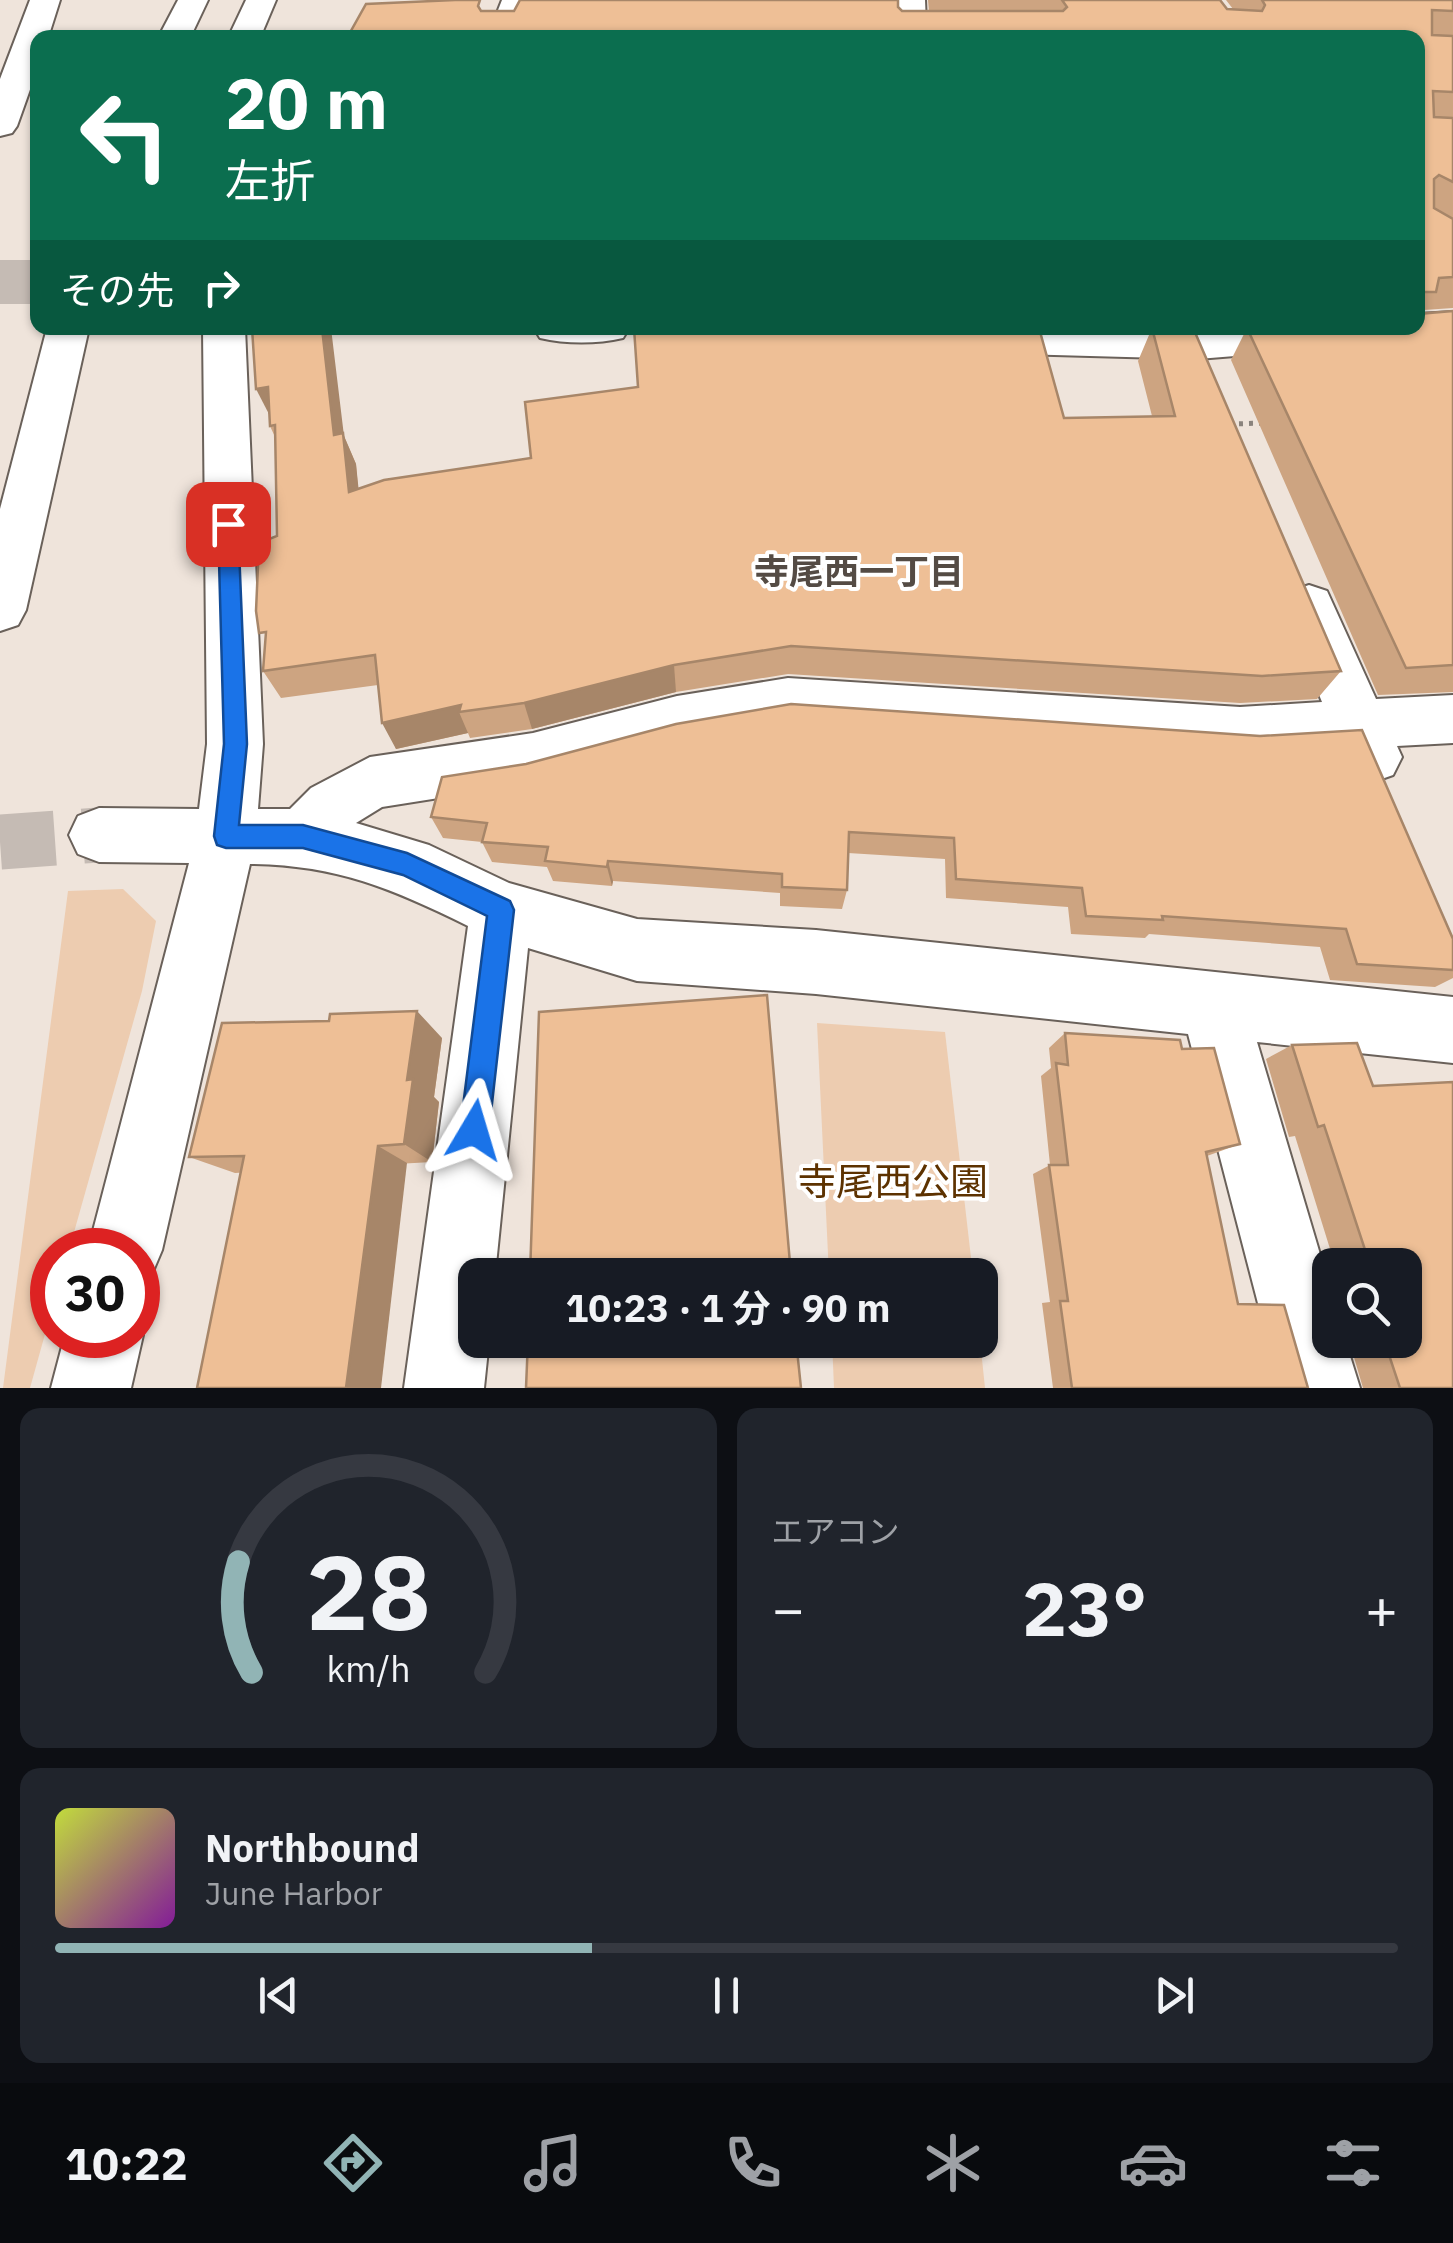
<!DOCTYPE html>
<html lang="ja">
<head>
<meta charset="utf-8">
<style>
	:root { --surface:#171b24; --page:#20242c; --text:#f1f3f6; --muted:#9ea1a6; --line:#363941; --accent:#91b4b5 }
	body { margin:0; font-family:"IBM Plex Sans","Noto Sans JP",sans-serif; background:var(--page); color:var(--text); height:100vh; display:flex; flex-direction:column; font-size:38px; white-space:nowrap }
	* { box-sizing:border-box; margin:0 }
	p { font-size:32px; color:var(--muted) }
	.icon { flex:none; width:55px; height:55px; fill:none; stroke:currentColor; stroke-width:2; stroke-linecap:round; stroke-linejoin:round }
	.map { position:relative; height:1388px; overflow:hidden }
	.panel { display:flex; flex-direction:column; gap:20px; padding:20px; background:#0d0f14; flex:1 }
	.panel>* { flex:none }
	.top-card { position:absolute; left:30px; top:30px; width:1395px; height:305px; border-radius:20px; box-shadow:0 2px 8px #0004; background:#0b6e4f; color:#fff; overflow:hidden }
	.fabs { position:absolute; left:1312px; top:1248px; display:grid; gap:20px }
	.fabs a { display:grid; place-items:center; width:110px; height:110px; border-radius:20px; background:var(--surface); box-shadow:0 2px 8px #0004; font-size:50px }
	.speed { position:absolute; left:30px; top:1228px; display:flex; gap:20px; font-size:50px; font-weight:700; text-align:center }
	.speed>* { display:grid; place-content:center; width:130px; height:130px; border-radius:50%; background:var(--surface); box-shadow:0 2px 8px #0004; line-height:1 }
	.speed .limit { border:15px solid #d22; background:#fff; color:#111 }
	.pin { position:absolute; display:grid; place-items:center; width:85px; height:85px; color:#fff; margin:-42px; border-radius:20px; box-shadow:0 5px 15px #0006 }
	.me { position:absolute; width:110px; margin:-55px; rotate:7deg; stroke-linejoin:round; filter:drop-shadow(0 0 8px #0008) }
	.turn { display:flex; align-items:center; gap:35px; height:210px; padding:0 30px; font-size:45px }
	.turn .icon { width:130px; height:130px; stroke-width:2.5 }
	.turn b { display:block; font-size:70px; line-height:85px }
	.then { display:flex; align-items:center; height:95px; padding:0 30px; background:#0003; gap:20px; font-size:38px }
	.big { font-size:75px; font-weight:700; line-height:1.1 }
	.panel .widget { flex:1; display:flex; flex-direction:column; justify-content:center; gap:15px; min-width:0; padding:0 35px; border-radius:20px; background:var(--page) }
	.panel .dial { align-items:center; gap:0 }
	.dial svg { height:260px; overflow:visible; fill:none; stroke:var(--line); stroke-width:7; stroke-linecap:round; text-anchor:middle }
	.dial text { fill:var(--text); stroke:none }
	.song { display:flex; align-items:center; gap:30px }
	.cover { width:120px; height:120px; border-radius:15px; background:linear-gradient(135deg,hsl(70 70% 55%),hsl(290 70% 35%)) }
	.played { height:10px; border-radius:5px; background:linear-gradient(90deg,var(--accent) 40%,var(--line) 40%) }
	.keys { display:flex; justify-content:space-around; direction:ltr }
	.heat { display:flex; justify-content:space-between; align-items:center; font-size:55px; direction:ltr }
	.panel .tiles { flex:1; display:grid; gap:20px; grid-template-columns:1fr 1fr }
	.widget:last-child { grid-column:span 2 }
	.trip { position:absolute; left:458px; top:1258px; width:540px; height:100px; border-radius:20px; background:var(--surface); box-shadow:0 2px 8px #0004; font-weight:700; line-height:100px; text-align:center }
	.tab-bar { display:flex; height:160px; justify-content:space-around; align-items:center; background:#090b0e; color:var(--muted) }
	.tab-bar .icon { width:70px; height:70px }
	.tab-bar .current { color:var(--accent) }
	.tab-bar b { font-size:45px; color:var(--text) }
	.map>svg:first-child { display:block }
</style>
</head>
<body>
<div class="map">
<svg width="1453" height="1388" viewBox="0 0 1453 1388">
	<rect width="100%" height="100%" fill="#efe4db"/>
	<g fill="#edccb0">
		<polygon points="123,889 156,921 142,991 69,1250 52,1250 52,1309 30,1388 3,1388 68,891"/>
		<polygon points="817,1023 945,1032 973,1275 829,1275"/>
		<polygon points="832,1340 980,1340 985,1388 834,1388"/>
	</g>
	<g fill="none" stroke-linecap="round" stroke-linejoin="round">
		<polyline stroke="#c5bbb4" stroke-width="44" stroke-dasharray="44 21" stroke-linecap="butt" points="0,282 38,282"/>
		<polyline stroke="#c5bbb4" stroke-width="55" stroke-dasharray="55 28" stroke-linecap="butt" points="0,842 99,835"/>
		<g stroke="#6a615a" stroke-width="4">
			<g id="minor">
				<polygon points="246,0 276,0 260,38 228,38"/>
				<polygon points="502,0 532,0 519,38 487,38"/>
				<polygon points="895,0 925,0 926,24 1039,28 1050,31 1055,38 898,38"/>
				<polygon points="1453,312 1453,338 1198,359 1018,354 853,341 838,338 832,328 1198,331 1418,328 1418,314"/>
				<path d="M203,328H245L263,744L258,809H290L311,788L370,757L533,733L677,696L788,678L1240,707L1322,702L1283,606L1291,591L1309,585L1327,591L1376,699L1453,695V743L1397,746L1402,757L1393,775L1373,782L1353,775L1341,749L1240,755L788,724L677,744L533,783L382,807L356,823L429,845L509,883L637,919L816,930L1453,997V1063L1257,1042L1330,1288V1340H1345L1360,1388H1280L1188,1034L816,994L637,981L528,948L495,1275H475V1340H489L484,1388H404L468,926C391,888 336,865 250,864L162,1250L151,1276L138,1282V1250H88L189,863L99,862L78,854L69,835L78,816L99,808L199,809L207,744Z"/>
				<path d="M534,328H629L623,338C597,344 566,344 540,338Z"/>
				<polygon points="138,1322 143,1335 131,1388 51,1388 65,1335 138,1335"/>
			</g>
		</g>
		<g stroke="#6a615a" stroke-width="4">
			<g id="highway">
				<polygon points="30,0 60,0 48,38 38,38 38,67 17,126 12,133 0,136 0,79"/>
				<polygon points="178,0 208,0 190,38 158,38"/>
				<polygon points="47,328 89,328 26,610 18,625 0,631 0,509"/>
			</g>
		</g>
		<polyline stroke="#8a837d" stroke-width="5" stroke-dasharray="4 6" stroke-linecap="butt" points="1229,424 1267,423"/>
		<use href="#minor" fill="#fff" fill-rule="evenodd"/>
		<use href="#highway" fill="#fff" fill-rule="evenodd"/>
	</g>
	<g fill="#cda481">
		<polygon points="928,0 1220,0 1227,9 1233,9 1226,0 1453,0 1453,308 1424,310 1421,314 1453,311 1453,692 1378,695 1231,360 1247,328 1418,328 1418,38 347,38 483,11 898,7 902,11 929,11"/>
		<polygon points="1152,328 1341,671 1317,699 1240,703 788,674 676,692 532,729 470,738 468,733 396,749 378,685 281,698 263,671 277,536 275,437 270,426 344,436 356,464 358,488 531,458 638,387 1064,418 1152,416 1138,361"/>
		<polygon points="676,724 1453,939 1453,978 1435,987 1330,980 1320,947 1149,934 1145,938 1071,934 1068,907 946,898 945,859 848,853 847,890 842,909 780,906 780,893 613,881 612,886 553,881 547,867 492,862 482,842 443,838 431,817 526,764"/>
		<polygon points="329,1021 442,1038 434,1097 439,1102 432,1162 235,1173 189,1157"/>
		<polygon points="1065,1033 1182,1049 1240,1144 1207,1156 1238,1304 1308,1388 1053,1388 1042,1303 1050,1302 1033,1174 1050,1165 1041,1076 1051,1068 1049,1048"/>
		<polygon points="1292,1045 1373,1086 1453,1388 1363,1388 1349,1340 1405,1340 1405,1265 1335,1265 1295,1136 1289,1137 1266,1059"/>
	</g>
	<g fill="#a78669">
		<polygon points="322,328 331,328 344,436 356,464 362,522 349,492 334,435"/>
		<polygon points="268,387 272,420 256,389"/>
		<polygon points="674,665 676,692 532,729 524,703"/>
		<polygon points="461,705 459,712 468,733 396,749 382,723"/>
		<polygon points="608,861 613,881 612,886 607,867"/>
		<polygon points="417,1011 442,1038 434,1097 439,1102 432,1162 404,1144 407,1080"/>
		<polygon points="378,1146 407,1163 381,1388 346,1388"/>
	</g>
	<g fill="#eebf96" stroke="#a78669" stroke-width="2.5">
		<polygon points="455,0 480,0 478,6 481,11 514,11 520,0 898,0 898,7 902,11 1063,11 1067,7 1062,0 1220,0 1227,9 1262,11 1265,5 1262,0 1453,0 1453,11 1432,10 1432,35 1453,36 1453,92 1433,91 1434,117 1453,118 1453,182 1439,175 1434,179 1434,208 1453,219 1453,277 1439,278 1436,292 1418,292 1418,38 347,38 366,4"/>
		<polygon points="1453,311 1453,665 1406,668 1247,328 1418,328 1418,314"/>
		<polygon points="252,328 322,328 334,435 343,433 349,492 384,480 531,458 525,402 638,387 634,328 1039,328 1064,418 1175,416 1152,328 1194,330 1341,671 1262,676 791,646 674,665 524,703 459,712 461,705 382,723 375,655 263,671 266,632 259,633 256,611 259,543 277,536 275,425 270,426 268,387 256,389"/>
		<polygon points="791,704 1260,736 1362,730 1453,939 1453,970 1357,964 1346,929 1162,916 1163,920 1086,916 1082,888 956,879 954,838 849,832 847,890 782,887 782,874 608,861 607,867 545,861 548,847 482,842 487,823 431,817 442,777 526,764 676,724"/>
		<polygon points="767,995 791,1275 530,1275 539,1012"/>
		<polygon points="417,1011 407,1080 413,1079 404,1144 378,1146 346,1388 197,1388 244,1156 189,1157 222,1023 329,1021 330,1014"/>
		<polygon points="1065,1033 1180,1040 1182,1049 1214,1048 1240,1144 1206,1152 1238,1304 1284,1305 1308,1388 1072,1388 1060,1301 1068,1301 1049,1165 1068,1165 1056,1063 1068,1065"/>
		<polygon points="1357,1043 1373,1086 1453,1082 1453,1388 1400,1388 1384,1340 1405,1340 1405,1265 1370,1265 1324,1125 1318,1127 1292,1045"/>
		<polygon points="528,1340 796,1340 801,1388 526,1388"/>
	</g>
	<polygon fill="#1a73e8" stroke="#114b97" stroke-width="2.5" points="228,516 238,524 247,744 239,825 303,825 407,853 510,901 514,910 489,1130 485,1141 474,1145 464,1141 460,1130 487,916 403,875 303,848 226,848 217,845 214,836 224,744 218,524"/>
	<g text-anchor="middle" stroke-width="8" stroke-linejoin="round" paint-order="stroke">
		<g font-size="35" font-weight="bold" fill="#544b44" stroke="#fff">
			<text x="859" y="584">寺尾西一丁目</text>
		</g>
		<g font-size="38" fill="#5d3200" stroke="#fff">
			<text x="893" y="1195">寺尾西公園</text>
		</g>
	</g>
</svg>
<div class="fabs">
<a><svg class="icon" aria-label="search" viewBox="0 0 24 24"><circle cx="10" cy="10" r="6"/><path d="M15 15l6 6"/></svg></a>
</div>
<div class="speed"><div class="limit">30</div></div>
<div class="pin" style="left:228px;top:524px;background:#d93025"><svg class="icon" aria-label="arrive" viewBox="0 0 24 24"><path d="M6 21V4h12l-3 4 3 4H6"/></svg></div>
<svg class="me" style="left:474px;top:1130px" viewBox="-20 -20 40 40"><path d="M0-17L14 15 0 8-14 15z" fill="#1a73e8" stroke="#fff" stroke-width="4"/></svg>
<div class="trip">10:23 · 1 分 · 90 m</div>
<div class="top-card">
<div class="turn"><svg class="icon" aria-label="left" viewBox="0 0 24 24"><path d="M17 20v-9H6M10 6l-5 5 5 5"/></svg><div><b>20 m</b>左折</div></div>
<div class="then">その先<svg class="icon" aria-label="right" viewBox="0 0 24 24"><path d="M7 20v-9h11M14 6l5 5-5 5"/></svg></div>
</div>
</div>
<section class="panel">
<div class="tiles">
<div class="widget dial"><svg viewBox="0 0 100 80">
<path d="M14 69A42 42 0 1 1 86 69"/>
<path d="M14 69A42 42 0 0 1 10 35" stroke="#91b4b5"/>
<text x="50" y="56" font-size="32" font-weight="700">28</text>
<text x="50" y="72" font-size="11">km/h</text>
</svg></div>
<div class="widget"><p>エアコン</p>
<div class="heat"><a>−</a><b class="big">23°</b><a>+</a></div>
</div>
<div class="widget">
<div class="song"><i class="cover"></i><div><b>Northbound</b><p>June Harbor</p></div></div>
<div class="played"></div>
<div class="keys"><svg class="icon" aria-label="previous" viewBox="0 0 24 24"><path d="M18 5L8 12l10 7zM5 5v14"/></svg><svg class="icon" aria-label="pause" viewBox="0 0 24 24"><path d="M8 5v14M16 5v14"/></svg><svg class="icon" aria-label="next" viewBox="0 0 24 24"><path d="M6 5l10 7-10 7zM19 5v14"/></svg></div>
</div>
</div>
</section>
<nav class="tab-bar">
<b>10:22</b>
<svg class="icon current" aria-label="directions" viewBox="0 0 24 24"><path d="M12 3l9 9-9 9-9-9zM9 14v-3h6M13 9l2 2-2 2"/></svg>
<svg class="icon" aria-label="music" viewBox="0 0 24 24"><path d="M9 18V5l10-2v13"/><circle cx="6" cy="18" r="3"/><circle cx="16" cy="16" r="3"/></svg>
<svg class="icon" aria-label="phone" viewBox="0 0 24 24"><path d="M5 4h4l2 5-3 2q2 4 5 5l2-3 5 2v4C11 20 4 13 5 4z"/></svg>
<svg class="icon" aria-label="climate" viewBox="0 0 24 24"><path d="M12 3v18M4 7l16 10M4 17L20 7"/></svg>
<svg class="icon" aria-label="car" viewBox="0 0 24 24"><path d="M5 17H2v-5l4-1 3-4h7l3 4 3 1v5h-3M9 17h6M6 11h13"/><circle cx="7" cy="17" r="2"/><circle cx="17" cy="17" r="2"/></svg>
<svg class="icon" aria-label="filters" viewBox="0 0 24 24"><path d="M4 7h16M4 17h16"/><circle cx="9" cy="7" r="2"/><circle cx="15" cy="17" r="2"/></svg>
</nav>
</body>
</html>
